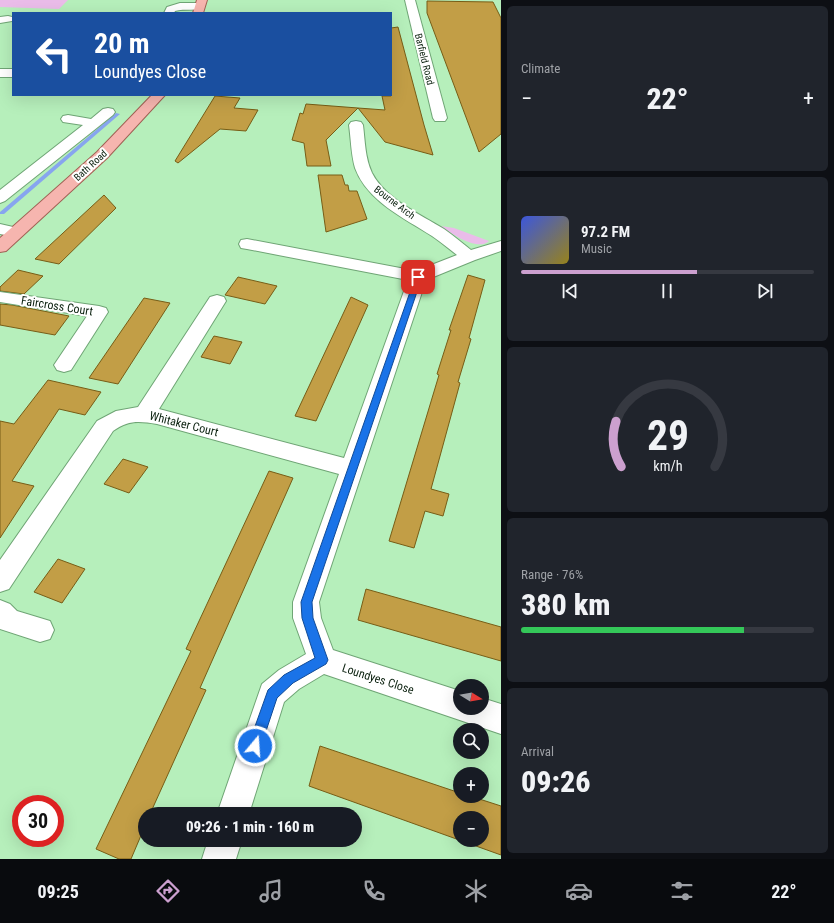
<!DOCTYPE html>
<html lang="en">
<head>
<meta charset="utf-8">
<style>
	:root { --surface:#171b24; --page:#20242c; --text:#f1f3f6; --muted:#9ea1a6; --line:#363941; --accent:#cca0cf }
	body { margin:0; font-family:"Roboto Condensed",sans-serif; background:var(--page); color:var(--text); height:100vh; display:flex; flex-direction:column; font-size:15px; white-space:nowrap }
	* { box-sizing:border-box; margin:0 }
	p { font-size:13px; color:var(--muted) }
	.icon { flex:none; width:22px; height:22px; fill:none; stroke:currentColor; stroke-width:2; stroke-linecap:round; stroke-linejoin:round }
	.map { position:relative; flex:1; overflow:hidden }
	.side { display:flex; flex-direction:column; gap:6px; padding:6px; background:#0d0f14; width:333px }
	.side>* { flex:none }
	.banner { position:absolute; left:12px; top:12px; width:380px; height:84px; border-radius:0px; box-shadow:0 4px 16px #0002; background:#1a4fa0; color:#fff; overflow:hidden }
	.needle { width:26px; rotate:101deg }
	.tools { position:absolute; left:453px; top:679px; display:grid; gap:8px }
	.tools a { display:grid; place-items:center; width:36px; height:36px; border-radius:50%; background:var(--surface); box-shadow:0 4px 16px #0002; font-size:20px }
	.speed { position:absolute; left:12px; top:795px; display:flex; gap:8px; font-size:20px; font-weight:700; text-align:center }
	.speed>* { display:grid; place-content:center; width:52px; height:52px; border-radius:50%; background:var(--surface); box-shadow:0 4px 16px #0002; line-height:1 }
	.speed .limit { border:6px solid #d22; background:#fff; color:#111 }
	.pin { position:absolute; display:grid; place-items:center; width:34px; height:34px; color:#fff; margin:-17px; border-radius:8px; box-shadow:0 2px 6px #0006 }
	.me { position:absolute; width:44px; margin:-22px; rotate:18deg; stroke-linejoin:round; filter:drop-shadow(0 0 3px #0008) }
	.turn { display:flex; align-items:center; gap:14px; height:84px; padding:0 16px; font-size:18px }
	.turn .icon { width:52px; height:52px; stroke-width:2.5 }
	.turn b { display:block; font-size:28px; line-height:34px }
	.big { font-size:30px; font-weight:800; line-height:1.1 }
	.side .tile { flex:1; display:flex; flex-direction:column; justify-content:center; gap:6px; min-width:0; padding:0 14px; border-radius:6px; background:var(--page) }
	.side .dial { align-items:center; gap:0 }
	.dial svg { height:104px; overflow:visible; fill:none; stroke:var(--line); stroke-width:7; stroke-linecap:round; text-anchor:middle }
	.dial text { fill:var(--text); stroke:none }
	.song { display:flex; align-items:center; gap:12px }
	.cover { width:48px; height:48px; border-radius:6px; background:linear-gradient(135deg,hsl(230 70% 55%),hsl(50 70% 35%)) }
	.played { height:4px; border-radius:2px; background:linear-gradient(90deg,var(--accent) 60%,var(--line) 60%) }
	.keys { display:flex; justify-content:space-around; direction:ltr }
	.heat { display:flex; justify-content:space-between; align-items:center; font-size:22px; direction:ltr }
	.charge { height:6px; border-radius:3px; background:linear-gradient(90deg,#34c759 76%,var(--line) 0) }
	.trip { position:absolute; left:138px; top:807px; width:224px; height:40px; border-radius:20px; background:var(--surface); box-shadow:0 4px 16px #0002; font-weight:800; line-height:40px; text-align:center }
	.tabs { display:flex; height:64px; justify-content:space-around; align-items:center; background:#090b0e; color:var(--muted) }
	.tabs .icon { width:28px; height:28px }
	.tabs .selected { color:var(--accent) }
	.tabs b { font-size:18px; color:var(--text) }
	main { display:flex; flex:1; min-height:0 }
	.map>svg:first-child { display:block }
</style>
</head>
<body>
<main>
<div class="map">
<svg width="501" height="859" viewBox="0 0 501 859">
	<rect width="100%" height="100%" fill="#b6efbb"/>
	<g fill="#eabce9">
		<polygon points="0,0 68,0 59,9 0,7"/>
		<path d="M441,226L454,228L489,241C478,252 450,233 441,226Z"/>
	</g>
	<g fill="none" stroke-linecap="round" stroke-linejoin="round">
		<polygon fill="#87a5ef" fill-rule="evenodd" points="116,113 120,114 4,214 0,214 0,212"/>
	</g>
	<g fill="#c29e46" stroke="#775d16" fill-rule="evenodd">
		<polygon points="427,1 493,2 501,18 501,134 479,152 427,13"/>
		<polygon points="398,27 424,125 433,155 385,142 358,108 385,110 382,96 391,96 391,28"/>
		<polygon points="215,96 240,98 234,108 258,110 246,131 220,129 178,163 175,161"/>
		<polygon points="306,104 358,108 326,140 331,166 307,166 304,143 292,140 300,113 303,114"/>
		<polygon points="318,175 342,175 345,185 348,185 349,191 357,191 367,219 326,232"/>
		<polygon points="104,195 116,208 59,264 35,259"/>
		<polygon points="18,270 43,276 24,294 0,291 0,287"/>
		<polygon points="468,275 485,280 469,338 471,339 458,382 460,383 431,489 449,494 443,516 425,511 414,548 389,541 439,375 437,374 451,330 449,330"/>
		<polygon points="238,277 277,286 265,304 225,295"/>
		<polygon points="351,297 368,305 316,421 295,416"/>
		<polygon points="144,298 170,303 118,384 89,378"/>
		<polygon points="0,304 12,305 69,316 55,335 0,325"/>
		<polygon points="214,336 242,342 230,364 201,357"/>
		<polygon points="48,380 101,392 85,415 59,409 12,481 34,486 0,538 0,421 14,424"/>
		<polygon points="123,459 148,467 129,493 104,484"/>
		<polygon points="269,471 293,478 200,688 206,690 150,814 145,814 145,826 131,859 119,859 96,849 191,651 186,649"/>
		<polygon points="58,559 85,569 62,603 34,592"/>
		<polygon points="366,589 501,627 501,661 358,620"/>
		<path d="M320,746L460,793V796H470L501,806V855L309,786ZM460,818H482V840H460Z"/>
	</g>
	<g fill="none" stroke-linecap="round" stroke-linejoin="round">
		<g stroke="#6fa575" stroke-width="2">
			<g id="minor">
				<polygon points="405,0 415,0 447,118 445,121 435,121 433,118"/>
				<path d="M180,3H200L205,6C199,12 184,8 175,11L174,13H164L167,7Z"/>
				<polygon points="8,16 12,17 13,19 12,21 0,23 0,17"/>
				<rect x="0" y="69" width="13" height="8"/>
				<polygon points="108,108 113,109 115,112 113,115 5,201 0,203 0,190 83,125 63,122 61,119 63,116 68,115 91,119 103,109"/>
				<path d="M356,121L361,122L363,125C365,141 365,158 372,173C386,200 420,214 444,229C454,236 462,243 471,250L501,241V251L475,260L426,280L319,602L321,618L333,650L460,691V708H482V698L501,704V734L324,674L299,689L284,702L249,814H217L262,684L279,670L306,654L293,618V602L339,474L157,424C139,421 128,420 113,431L9,589L0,592V560L97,421L116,411L138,407L210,297L217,295L224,297L226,301L159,409L344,458L408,280L247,249L241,248L239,244L241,240L247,239L416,271L457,255C449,249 441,242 432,236C404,218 367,201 355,168C351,154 351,139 349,125L351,122Z"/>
				<polygon points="0,224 22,229 24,232 22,235 16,237 0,234"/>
				<polygon points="0,292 99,306 106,308 108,312 71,370 64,372 57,370 54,365 87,316 0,302"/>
				<polygon points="0,600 10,604 17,611 50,621 54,630 50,639 40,642 0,629"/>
				<polygon points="208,840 242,840 236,859 202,859"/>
			</g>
		</g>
		<g stroke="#a06154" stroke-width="2">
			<g id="major">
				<polygon points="197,0 207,0 203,13 193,13"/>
				<polygon points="152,95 165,95 107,158 6,251 0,252 0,238 97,152"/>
			</g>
		</g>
		<use href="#minor" fill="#fff" fill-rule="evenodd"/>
		<use href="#major" fill="#f6b5af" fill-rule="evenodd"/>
	</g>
	<polygon fill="#1a73e8" stroke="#114b97" points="416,275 421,275 422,277 312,602 313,618 328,660 326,664 293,683 277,698 261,746 259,750 255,752 250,750 248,746 268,690 284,675 315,658 302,618 301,602"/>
	<g text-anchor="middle" stroke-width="4" stroke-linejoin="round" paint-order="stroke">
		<g font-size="10" fill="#0a200e" stroke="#fff">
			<text transform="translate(425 59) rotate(76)" y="4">Barfield Road</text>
			<text transform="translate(90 165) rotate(-42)" y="4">Bath Road</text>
			<text transform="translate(395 202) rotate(37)" y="4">Bourne Arch</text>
		</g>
		<g font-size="12" fill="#0a200e" stroke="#fff">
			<text transform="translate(57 306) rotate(9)" y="4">Faircross Court</text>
			<text transform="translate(184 424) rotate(14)" y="4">Whitaker Court</text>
			<text transform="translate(378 679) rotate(18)" y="4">Loundyes Close</text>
		</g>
	</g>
</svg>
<div class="tools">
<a><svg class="needle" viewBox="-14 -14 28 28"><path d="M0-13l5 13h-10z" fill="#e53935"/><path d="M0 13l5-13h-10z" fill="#9ea1a6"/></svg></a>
<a><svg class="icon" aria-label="search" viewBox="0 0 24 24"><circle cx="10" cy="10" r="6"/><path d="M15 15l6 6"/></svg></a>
<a>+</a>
<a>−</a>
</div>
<div class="speed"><div class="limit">30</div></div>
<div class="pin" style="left:418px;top:277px;background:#d93025"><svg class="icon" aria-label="arrive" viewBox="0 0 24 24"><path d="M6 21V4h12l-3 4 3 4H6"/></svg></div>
<svg class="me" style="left:255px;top:746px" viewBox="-20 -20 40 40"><circle r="17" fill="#1a73e8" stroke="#fff" stroke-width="3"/><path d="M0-11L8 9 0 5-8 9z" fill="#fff"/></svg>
<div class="trip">09:26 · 1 min · 160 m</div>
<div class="banner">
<div class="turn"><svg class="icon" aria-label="left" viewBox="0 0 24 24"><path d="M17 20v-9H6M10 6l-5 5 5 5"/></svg><div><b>20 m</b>Loundyes Close</div></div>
</div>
</div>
<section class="side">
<div class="tile"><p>Climate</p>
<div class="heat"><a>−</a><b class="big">22°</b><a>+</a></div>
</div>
<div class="tile">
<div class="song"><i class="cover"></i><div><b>97.2 FM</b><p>Music</p></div></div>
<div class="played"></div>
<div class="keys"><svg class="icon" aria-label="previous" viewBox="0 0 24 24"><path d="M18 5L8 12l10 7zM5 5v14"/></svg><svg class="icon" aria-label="pause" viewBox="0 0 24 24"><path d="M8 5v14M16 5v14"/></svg><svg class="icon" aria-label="next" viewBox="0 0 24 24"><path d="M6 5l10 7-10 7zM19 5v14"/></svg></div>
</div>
<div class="tile dial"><svg viewBox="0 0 100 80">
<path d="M14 69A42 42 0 1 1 86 69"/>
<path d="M14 69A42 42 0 0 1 10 34" stroke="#cca0cf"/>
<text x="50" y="56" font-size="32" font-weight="700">29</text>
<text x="50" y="72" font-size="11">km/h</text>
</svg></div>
<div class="tile"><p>Range · 76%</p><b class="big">380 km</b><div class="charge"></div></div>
<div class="tile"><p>Arrival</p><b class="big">09:26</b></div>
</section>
</main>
<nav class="tabs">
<b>09:25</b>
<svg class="icon selected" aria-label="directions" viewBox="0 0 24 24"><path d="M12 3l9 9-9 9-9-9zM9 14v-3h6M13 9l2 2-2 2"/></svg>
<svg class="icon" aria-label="music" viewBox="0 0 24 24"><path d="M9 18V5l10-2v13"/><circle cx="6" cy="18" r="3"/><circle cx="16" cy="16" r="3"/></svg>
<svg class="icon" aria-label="phone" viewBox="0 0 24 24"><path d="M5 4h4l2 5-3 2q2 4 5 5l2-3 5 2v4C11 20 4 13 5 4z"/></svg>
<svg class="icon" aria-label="climate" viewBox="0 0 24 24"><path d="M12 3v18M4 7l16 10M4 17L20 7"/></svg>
<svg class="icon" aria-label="car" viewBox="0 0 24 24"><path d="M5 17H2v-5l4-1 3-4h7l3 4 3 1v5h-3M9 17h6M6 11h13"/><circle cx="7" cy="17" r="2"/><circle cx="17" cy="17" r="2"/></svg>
<svg class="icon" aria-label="filters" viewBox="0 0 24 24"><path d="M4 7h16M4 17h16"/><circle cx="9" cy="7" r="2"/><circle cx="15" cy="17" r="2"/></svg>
<b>22°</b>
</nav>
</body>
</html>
